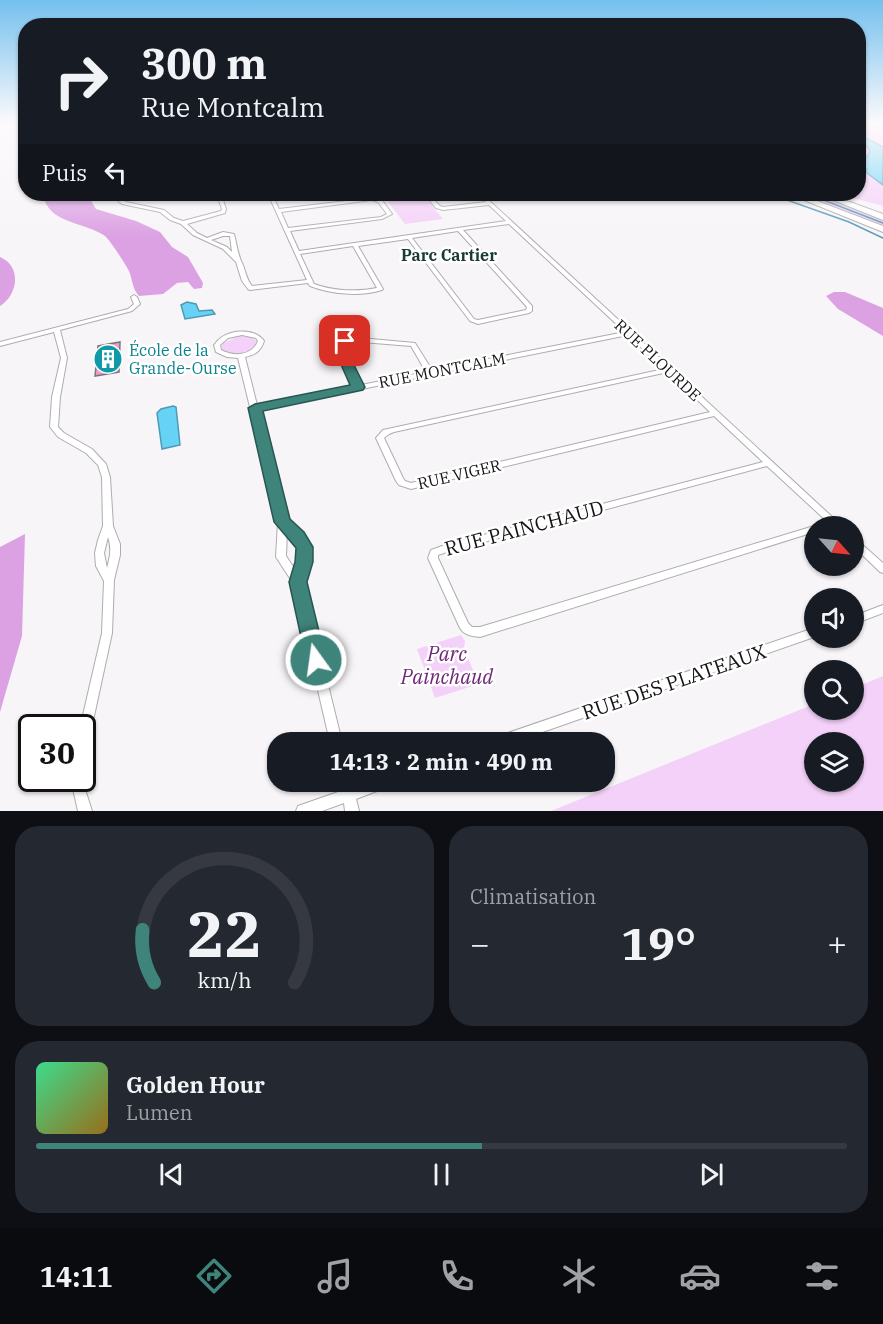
<!DOCTYPE html>
<html lang="fr">
<head>
<meta charset="utf-8">
<style>
	:root { --surface:#171b24; --page:#242831; --text:#f1f3f6; --muted:#9ea1a6; --line:#363941; --accent:#3e847b }
	body { margin:0; font-family:"IBM Plex Serif",serif; background:var(--page); color:var(--text); height:100vh; display:flex; flex-direction:column; font-size:22px; white-space:nowrap }
	* { box-sizing:border-box; margin:0 }
	p { font-size:20px; color:var(--muted) }
	.icon { flex:none; width:33px; height:33px; fill:none; stroke:currentColor; stroke-width:2; stroke-linecap:round; stroke-linejoin:round }
	.map { position:relative; height:811px; overflow:hidden }
	.details { display:flex; flex-direction:column; gap:15px; padding:15px; background:#0d0f14; flex:1 }
	.details>* { flex:none }
	.top-card { position:absolute; left:18px; top:18px; width:848px; height:183px; border-radius:24px; box-shadow:0 2px 4px #0004; background:#171b24; color:var(--text); overflow:hidden }
	.needle { width:39px; rotate:117deg }
	.fabs { position:absolute; left:804px; top:516px; display:grid; gap:12px }
	.fabs a { display:grid; place-items:center; width:60px; height:60px; border-radius:50%; background:var(--surface); box-shadow:0 2px 4px #0004; font-size:30px }
	.speed { position:absolute; left:18px; top:714px; display:flex; gap:12px; font-size:30px; font-weight:700; text-align:center }
	.speed>* { display:grid; place-content:center; width:78px; height:78px; border-radius:50%; background:var(--surface); box-shadow:0 2px 4px #0004; line-height:1 }
	.speed .limit { border:3px solid #111; border-radius:9px; background:#fff; color:#111 }
	.pin { position:absolute; display:grid; place-items:center; width:51px; height:51px; color:#fff; margin:-26px; border-radius:12px; box-shadow:0 3px 9px #0006 }
	.me { position:absolute; width:66px; margin:-33px; rotate:346deg; stroke-linejoin:round; filter:drop-shadow(0 0 4px #0008) }
	.turn { display:flex; align-items:center; gap:21px; height:126px; padding:0 24px; font-size:27px }
	.turn .icon { width:78px; height:78px; stroke-width:2.5 }
	.turn b { display:block; font-size:42px; line-height:51px }
	.then { display:flex; align-items:center; height:57px; padding:0 24px; background:#0003; gap:12px; font-size:22px }
	.big { font-size:45px; font-weight:700; line-height:1.1 }
	.details .card { flex:1; display:flex; flex-direction:column; justify-content:center; gap:9px; min-width:0; padding:0 21px; border-radius:24px; background:var(--page) }
	.details .dial { align-items:center; gap:0 }
	.dial svg { height:156px; overflow:visible; fill:none; stroke:var(--line); stroke-width:7; stroke-linecap:round; text-anchor:middle }
	.dial text { fill:var(--text); stroke:none }
	.song { display:flex; align-items:center; gap:18px }
	.cover { width:72px; height:72px; border-radius:9px; background:linear-gradient(135deg,hsl(150 70% 55%),hsl(40 70% 35%)) }
	.played { height:6px; border-radius:3px; background:linear-gradient(90deg,var(--accent) 55%,var(--line) 55%) }
	.keys { display:flex; justify-content:space-around; direction:ltr }
	.heat { display:flex; justify-content:space-between; align-items:center; font-size:33px; direction:ltr }
	.details .tiles { flex:1; display:grid; gap:15px; grid-template-columns:1fr 1fr }
	.card:last-child { grid-column:span 2 }
	.trip { position:absolute; left:267px; top:732px; width:348px; height:60px; border-radius:24px; background:var(--surface); box-shadow:0 2px 4px #0004; font-weight:700; line-height:60px; text-align:center }
	.menu { display:flex; height:96px; justify-content:space-around; align-items:center; background:#090b0e; color:var(--muted) }
	.menu .icon { width:42px; height:42px }
	.menu .active { color:var(--accent) }
	.menu b { font-size:27px; color:var(--text) }
	.map>svg:first-child { display:block }
</style>
</head>
<body>
<div class="map">
<svg width="883" height="811" viewBox="0 0 883 811">
	<rect width="100%" height="100%" fill="#f8f5f9"/>
	<g fill="#f4d1f8" fill-rule="evenodd">
		<polygon points="858,123 883,123 883,147 858,134"/>
		<polygon points="858,141 869,147 870,152 863,165 867,173 883,185 883,206 838,194 858,194 858,190 865,189 858,183"/>
		<polygon points="382,194 422,194 443,219 405,224"/>
		<path d="M799,194C828,193 856,208 883,219V227Z"/>
		<path d="M238,336L251,337L257,341L256,345C247,355 234,357 222,350V344Z"/>
		<polygon points="461,635 465,641 464,649 479,684 435,698 417,649"/>
		<path d="M883,676V811H551L814,704V710H854V688ZM814,742H854V782H814Z"/>
	</g>
	<g fill="#dca1e3">
		<path d="M43,194H87L96,209L136,221L160,232L172,247L188,257L203,283L202,288L194,289L188,282L177,283L163,294L139,296C132,288 133,281 129,271C126,265 110,240 105,236C86,222 47,224 43,194Z"/>
		<path d="M0,257C22,266 18,295 0,306Z"/>
		<polygon points="834,292 845,292 883,308 883,336 838,309 826,296"/>
		<polygon points="25,534 22,636 0,712 0,547"/>
	</g>
	<g fill="#66d3f6" stroke="#4e9ab2" stroke-width="1.5">
		<polygon points="858,134 883,147 883,185 867,173 862,164 870,152 868,147 858,141"/>
		<polygon points="187,302 196,304 199,311 212,310 215,314 185,319 181,305"/>
		<polygon points="173,406 176,407 180,445 162,449 157,413 161,409"/>
	</g>
	<g fill="none" stroke-linecap="round" stroke-linejoin="round">
		<g stroke="#4e9ab2" stroke-width="1.5">
			<polyline points="858,169 867,169"/>
			<polyline points="770,194 849,222 883,238"/>
			<polyline points="808,194 883,223"/>
		</g>
	</g>
	<polygon fill="#eb9dcd" stroke="#7a7779" stroke-width="1.5" points="120,342 119,372 95,376 98,346"/>
	<g fill="none" stroke-linecap="round" stroke-linejoin="round">
		<g stroke="#aeacaf" stroke-width="2">
			<g id="minor">
				<polygon points="0,123 20,123 0,125"/>
				<path d="M115,194H119L118,196L126,202L164,210L174,218L183,221L221,211L222,209L218,198H200L198,197L203,194H207L206,196H217V194H221L226,209L225,213L187,224L197,233L207,238L223,232L234,234C237,245 237,252 242,263C246,271 246,279 252,286L307,280L268,194H272L279,209L372,198L382,200L392,214L382,219L290,231L299,251L506,221L489,205L443,210L436,208L424,194H428L440,206L443,207L486,202L478,194H482L842,526H832L767,466L447,552L438,555V558L468,623L472,627H480L814,526H817H814V532L480,637C471,636 463,635 459,626L428,558L431,550L445,545L763,462L714,416L411,489L399,485L396,481L376,438L383,430L664,369L628,335L258,410L287,521C312,547 313,546 303,582L342,742H330L293,583L276,557L278,522L238,358L227,357L216,352L214,345L215,344C217,341 219,339 222,337C234,329 256,329 264,341C261,351 255,355 245,357L257,405L354,386L338,351L340,342L349,337L415,343L432,370L625,332L509,224L463,230L532,306V311L529,313L478,324L470,321L408,239L358,246L383,289L382,290C360,297 331,294 310,286L308,283L250,290L248,289L242,281L236,262L223,249L193,235L181,224L170,220L160,212L122,204L113,197V196ZM372,200L378,202L387,214L381,217L288,228L281,212ZM458,231L527,307L526,310L478,320L474,319L412,238ZM223,236H230L232,252L227,247L211,240ZM353,246L377,288C357,292 333,291 314,284L300,254ZM242,335L256,338L258,341C252,356 234,357 221,350L220,345L228,338ZM350,341L411,346L426,372L361,385L344,351L345,344ZM668,372L710,412L411,483L405,481L403,478L384,438L389,434L394,432ZM287,532C301,546 302,553 296,571L286,556Z"/>
				<path d="M134,295L137,297L140,304L132,311L60,330L67,358L60,397L58,427L64,433L92,449L106,464L110,477L113,526L120,544V555L114,580L112,633L88,744L86,748L82,750V728H80L102,633L104,581L96,566L95,553L98,540L103,526L102,477L98,465L86,453L58,437L50,427L52,397L61,358L54,332L0,346V342L128,309L134,304L131,297ZM108,537C112,548 110,557 107,568L104,553Z"/>
				<polygon points="854,538 857,540 883,563 883,573 880,572 854,547"/>
				<polygon points="883,605 883,613 854,624 854,616"/>
				<polygon points="814,628 814,637 514,742 493,742 495,738 499,736"/>
				<polygon points="82,773 85,778 85,789 92,811 78,811 73,789 73,778 82,778"/>
				<polygon points="339,782 351,782 353,787 369,782 392,782 390,786 356,799 359,811 345,811 344,803 322,811 296,811 298,806 341,791"/>
			</g>
		</g>
		<g stroke="#aeacaf" stroke-width="2">
			<g id="motorway">
				<polygon points="789,194 799,194 883,226 883,232"/>
				<polygon points="818,194 828,194 883,214 883,220"/>
			</g>
		</g>
		<use href="#minor" fill="#fff" fill-rule="evenodd"/>
		<use href="#motorway" fill="#fff" fill-rule="evenodd"/>
	</g>
	<linearGradient id="sky" x2="0" y2="1"><stop stop-color="#74c0ee"/><stop offset="0.52" stop-color="#fcfafc"/><stop offset="1" stop-color="#fcfafc" stop-opacity="0"/></linearGradient>
	<rect width="883" height="237" fill="url(#sky)"/>
	<polygon fill="#3e847b" stroke="#285650" stroke-width="1.5" points="345,337 351,341 347,346 347,351 365,387 363,390 263,411 290,519 304,532 313,547 313,562 307,582 326,660 323,667 316,669 309,667 306,660 289,582 295,562 296,548 274,522 248,408 255,404 350,385 335,351 336,343"/>
	<defs>
		<g id="building-disc" transform="scale(1.5)"><circle r="9.5" fill="#0f9aa8" stroke="#fff"/><path d="M-4-6H4V6H1V3H-1V6H-4ZM-2.5-4.3h1.7v1.8h-1.7ZM.8-4.3h1.7v1.8H.8ZM-2.5-1h1.7V.8h-1.7ZM.8-1h1.7V.8H.8Z" fill="#fff"/></g>
	</defs>
	<g fill-rule="evenodd">
		<use href="#building-disc" x="108" y="359"/>
	</g>
	<g text-anchor="middle" stroke-width="5" stroke-linejoin="round" paint-order="stroke">
		<g font-size="16" font-weight="bold" fill="#193a36" stroke="#fff">
			<text x="449" y="261">Parc Cartier</text>
		</g>
		<g font-size="16" fill="#0d838f" stroke="#fff" text-anchor="start">
			<text x="129" y="356">École de la<tspan x="129" dy="18">Grande-Ourse</tspan></text>
		</g>
		<g font-size="16" fill="#151415" stroke="#fff">
			<text transform="translate(658 360) rotate(43)" y="6">RUE PLOURDE</text>
			<text transform="translate(442 370) rotate(-11)" y="6">RUE MONTCALM</text>
			<text transform="translate(459 474) rotate(-13)" y="6">RUE VIGER</text>
		</g>
		<g font-size="20" fill="#151415" stroke="#fff">
			<text transform="translate(524 528) rotate(-15)" y="7">RUE PAINCHAUD</text>
			<text transform="translate(674 682) rotate(-19)" y="7">RUE DES PLATEAUX</text>
		</g>
		<g font-size="20" font-style="italic" fill="#6d2876" stroke="#fff">
			<text x="447" y="661">Parc<tspan x="447" dy="23">Painchaud</tspan></text>
		</g>
	</g>
</svg>
<div class="fabs">
<a><svg class="needle" viewBox="-14 -14 28 28"><path d="M0-13l5 13h-10z" fill="#e53935"/><path d="M0 13l5-13h-10z" fill="#9ea1a6"/></svg></a>
<a><svg class="icon" aria-label="sound" viewBox="0 0 24 24"><path d="M4 9h4l5-4v14l-5-4H4zM17 9q2 3 0 6"/></svg></a>
<a><svg class="icon" aria-label="search" viewBox="0 0 24 24"><circle cx="10" cy="10" r="6"/><path d="M15 15l6 6"/></svg></a>
<a><svg class="icon" aria-label="layers" viewBox="0 0 24 24"><path d="M12 4l9 5-9 5-9-5zM3 14l9 5 9-5"/></svg></a>
</div>
<div class="speed"><div class="limit">30</div></div>
<div class="pin" style="left:345px;top:341px;background:#d93025"><svg class="icon" aria-label="arrive" viewBox="0 0 24 24"><path d="M6 21V4h12l-3 4 3 4H6"/></svg></div>
<svg class="me" style="left:316px;top:660px" viewBox="-20 -20 40 40"><circle r="17" fill="#3e847b" stroke="#fff" stroke-width="3"/><path d="M0-11L8 9 0 5-8 9z" fill="#fff"/></svg>
<div class="trip">14:13 · 2 min · 490 m</div>
<div class="top-card">
<div class="turn"><svg class="icon" aria-label="right" viewBox="0 0 24 24"><path d="M7 20v-9h11M14 6l5 5-5 5"/></svg><div><b>300 m</b>Rue Montcalm</div></div>
<div class="then">Puis<svg class="icon" aria-label="left" viewBox="0 0 24 24"><path d="M17 20v-9H6M10 6l-5 5 5 5"/></svg></div>
</div>
</div>
<section class="details">
<div class="tiles">
<div class="card dial"><svg viewBox="0 0 100 80">
<path d="M14 69A42 42 0 1 1 86 69"/>
<path d="M14 69A42 42 0 0 1 8 42" stroke="#3e847b"/>
<text x="50" y="56" font-size="32" font-weight="700">22</text>
<text x="50" y="72" font-size="11">km/h</text>
</svg></div>
<div class="card"><p>Climatisation</p>
<div class="heat"><a>−</a><b class="big">19°</b><a>+</a></div>
</div>
<div class="card">
<div class="song"><i class="cover"></i><div><b>Golden Hour</b><p>Lumen</p></div></div>
<div class="played"></div>
<div class="keys"><svg class="icon" aria-label="previous" viewBox="0 0 24 24"><path d="M18 5L8 12l10 7zM5 5v14"/></svg><svg class="icon" aria-label="pause" viewBox="0 0 24 24"><path d="M8 5v14M16 5v14"/></svg><svg class="icon" aria-label="next" viewBox="0 0 24 24"><path d="M6 5l10 7-10 7zM19 5v14"/></svg></div>
</div>
</div>
</section>
<nav class="menu">
<b>14:11</b>
<svg class="icon active" aria-label="directions" viewBox="0 0 24 24"><path d="M12 3l9 9-9 9-9-9zM9 14v-3h6M13 9l2 2-2 2"/></svg>
<svg class="icon" aria-label="music" viewBox="0 0 24 24"><path d="M9 18V5l10-2v13"/><circle cx="6" cy="18" r="3"/><circle cx="16" cy="16" r="3"/></svg>
<svg class="icon" aria-label="phone" viewBox="0 0 24 24"><path d="M5 4h4l2 5-3 2q2 4 5 5l2-3 5 2v4C11 20 4 13 5 4z"/></svg>
<svg class="icon" aria-label="climate" viewBox="0 0 24 24"><path d="M12 3v18M4 7l16 10M4 17L20 7"/></svg>
<svg class="icon" aria-label="car" viewBox="0 0 24 24"><path d="M5 17H2v-5l4-1 3-4h7l3 4 3 1v5h-3M9 17h6M6 11h13"/><circle cx="7" cy="17" r="2"/><circle cx="17" cy="17" r="2"/></svg>
<svg class="icon" aria-label="filters" viewBox="0 0 24 24"><path d="M4 7h16M4 17h16"/><circle cx="9" cy="7" r="2"/><circle cx="15" cy="17" r="2"/></svg>
</nav>
</body>
</html>
